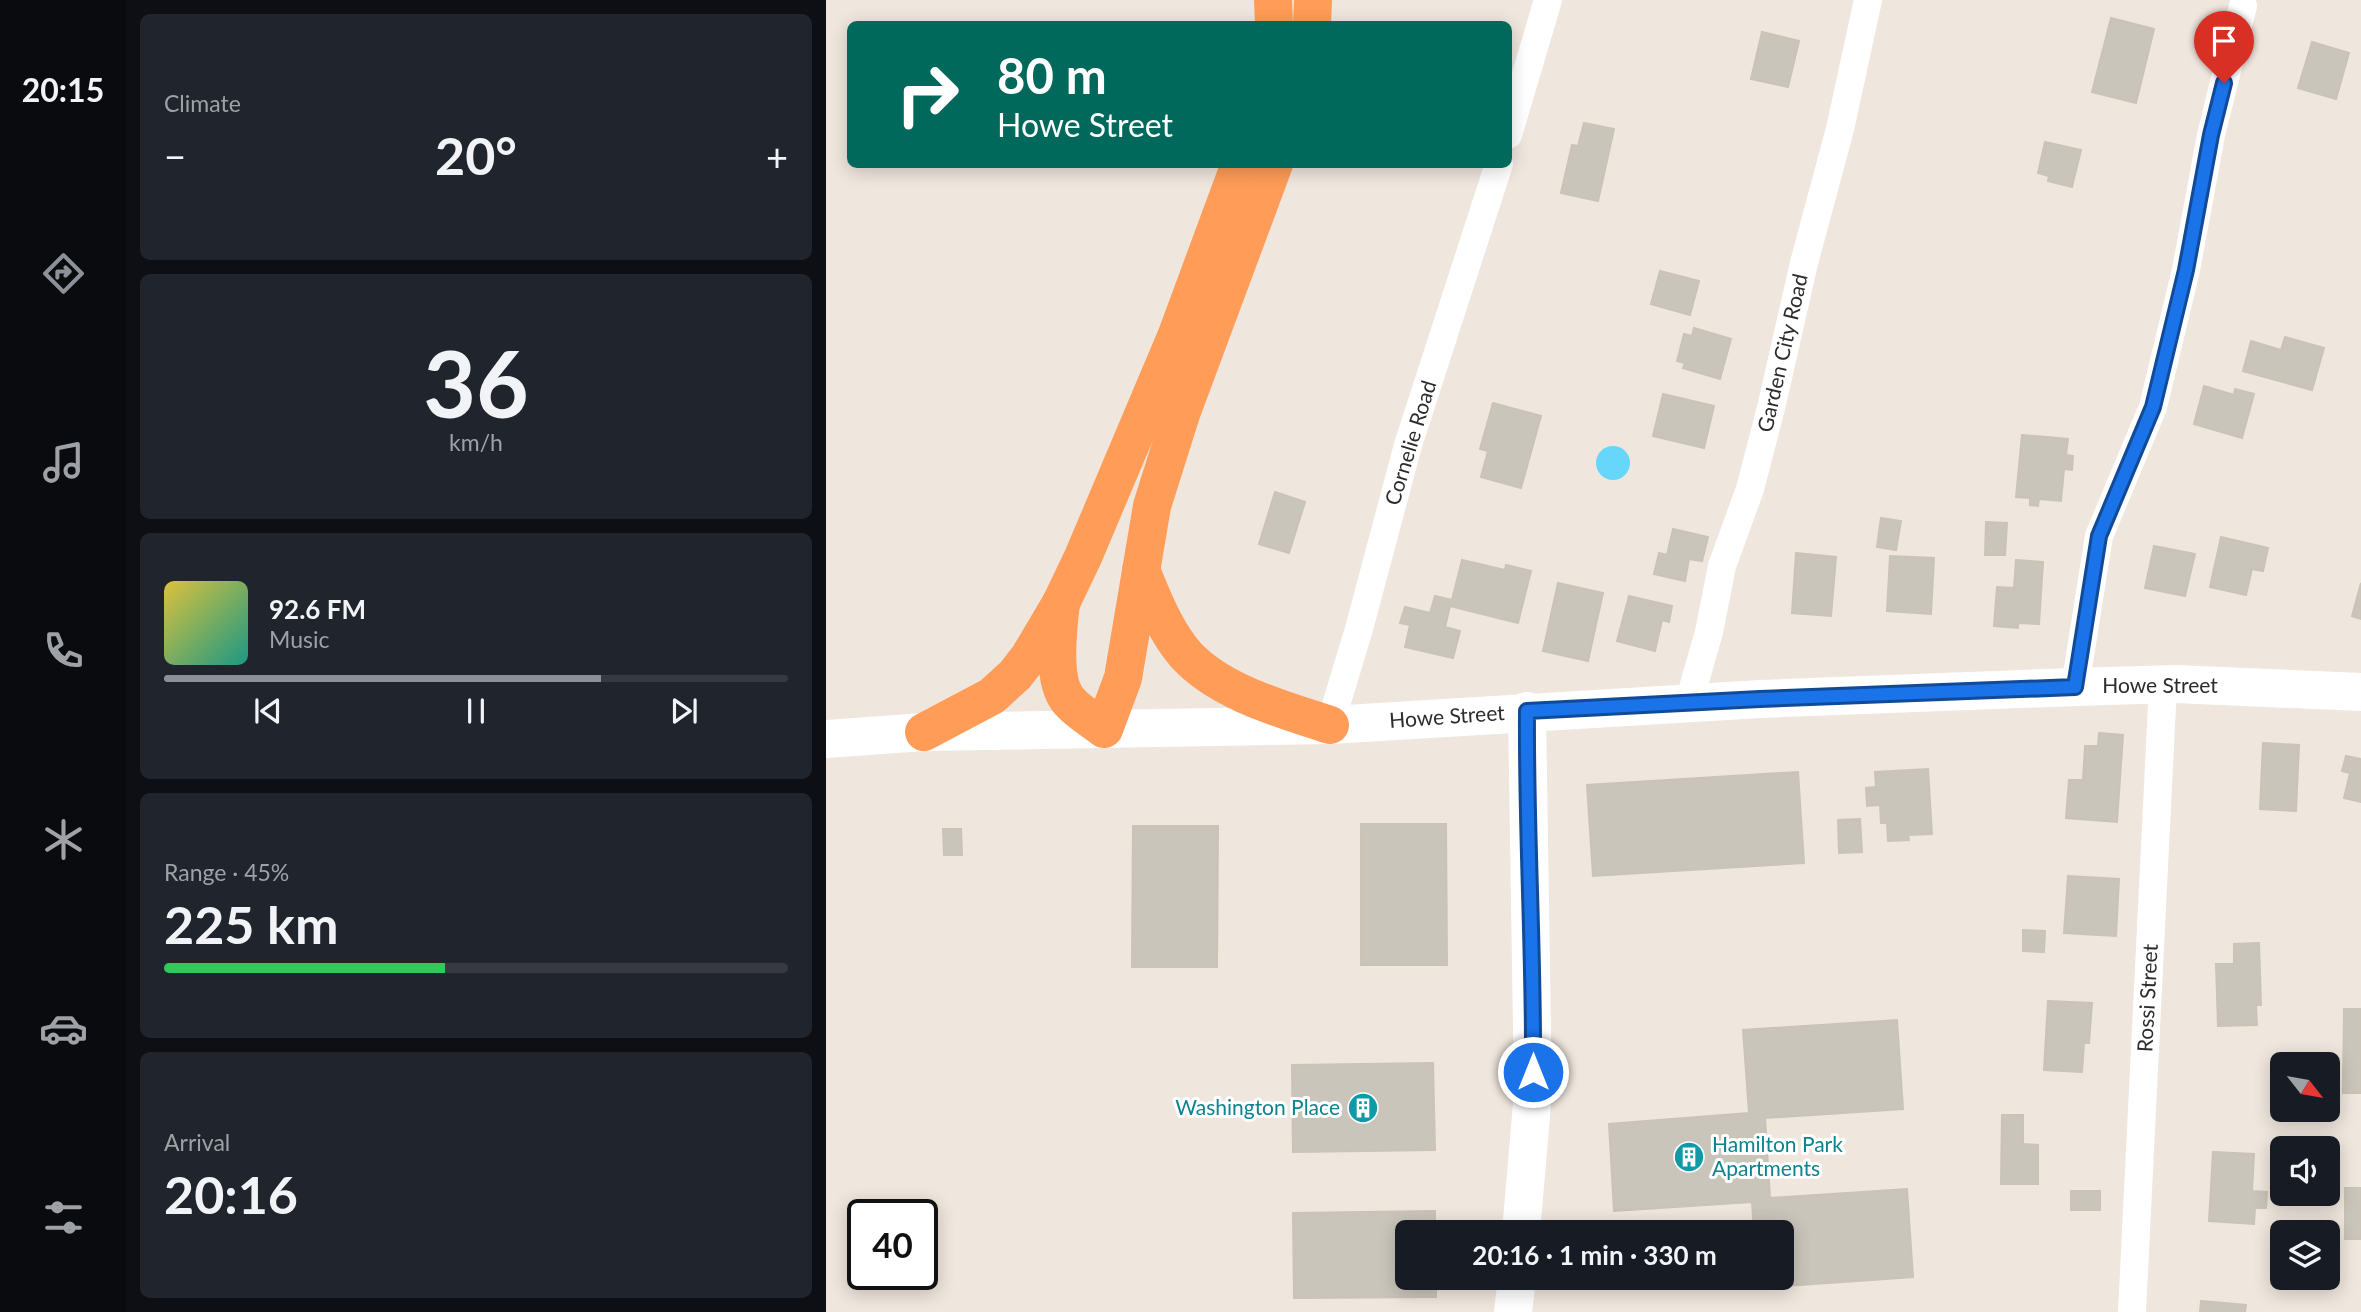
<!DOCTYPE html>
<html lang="en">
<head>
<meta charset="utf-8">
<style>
	:root { --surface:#171b24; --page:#20242c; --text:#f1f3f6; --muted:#9ea1a6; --line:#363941; --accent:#8c9099 }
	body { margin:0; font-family:Lato,sans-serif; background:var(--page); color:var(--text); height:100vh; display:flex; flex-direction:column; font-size:26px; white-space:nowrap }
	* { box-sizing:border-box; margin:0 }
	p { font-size:23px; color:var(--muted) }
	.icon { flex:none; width:38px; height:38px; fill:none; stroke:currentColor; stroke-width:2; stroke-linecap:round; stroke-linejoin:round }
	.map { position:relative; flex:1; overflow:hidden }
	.panel { display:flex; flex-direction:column; gap:14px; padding:14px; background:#0d0f14; width:700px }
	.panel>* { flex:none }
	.hud { position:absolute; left:21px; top:21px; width:665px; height:147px; border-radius:10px; box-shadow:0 4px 18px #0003; background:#00695c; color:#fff; overflow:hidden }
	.needle { width:46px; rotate:121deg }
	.buttons { position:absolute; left:1444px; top:1052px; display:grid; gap:14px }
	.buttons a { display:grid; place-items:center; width:70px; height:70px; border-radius:10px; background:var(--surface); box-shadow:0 4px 18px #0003; font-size:35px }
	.speed { position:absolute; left:21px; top:1199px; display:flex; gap:14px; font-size:35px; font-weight:700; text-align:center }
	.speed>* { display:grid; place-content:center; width:91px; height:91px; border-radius:50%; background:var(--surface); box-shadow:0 4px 18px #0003; line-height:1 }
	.speed .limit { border:4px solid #111; border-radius:10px; background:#fff; color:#111 }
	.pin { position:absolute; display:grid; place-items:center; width:60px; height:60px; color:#fff; margin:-72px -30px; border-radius:50% 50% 50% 0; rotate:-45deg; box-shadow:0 0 7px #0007 }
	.pin .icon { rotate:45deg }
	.me { position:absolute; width:77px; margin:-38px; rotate:0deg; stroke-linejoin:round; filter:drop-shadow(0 0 5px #0008) }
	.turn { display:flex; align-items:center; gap:24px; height:147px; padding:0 35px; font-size:32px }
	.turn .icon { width:91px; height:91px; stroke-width:2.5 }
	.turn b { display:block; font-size:49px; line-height:60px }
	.big { font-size:52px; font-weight:700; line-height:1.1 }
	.panel .card { flex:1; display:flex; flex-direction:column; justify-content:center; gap:10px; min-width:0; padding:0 24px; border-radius:10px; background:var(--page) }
	.panel .dial { align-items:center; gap:0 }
	.dial b { font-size:91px; line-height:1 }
	.song { display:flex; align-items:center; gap:21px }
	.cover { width:84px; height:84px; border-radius:10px; background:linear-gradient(135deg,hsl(50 70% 55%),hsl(170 70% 35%)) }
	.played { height:7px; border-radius:4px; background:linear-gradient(90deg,var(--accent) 70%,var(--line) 70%) }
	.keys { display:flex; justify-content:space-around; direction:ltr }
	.heat { display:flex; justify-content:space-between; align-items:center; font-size:38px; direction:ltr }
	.charge { height:10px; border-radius:5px; background:linear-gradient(90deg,#34c759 45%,var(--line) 0) }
	.trip { position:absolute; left:569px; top:1220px; width:399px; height:70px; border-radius:10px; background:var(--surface); box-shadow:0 4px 18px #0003; font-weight:700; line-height:70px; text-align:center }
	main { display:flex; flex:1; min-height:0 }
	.menu { display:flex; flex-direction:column; width:126px; justify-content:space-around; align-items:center; background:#090b0e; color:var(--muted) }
	.menu .icon { width:49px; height:49px }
	.menu .on { color:var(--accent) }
	.menu b { font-size:32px; color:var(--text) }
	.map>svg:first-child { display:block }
</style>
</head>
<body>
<main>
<nav class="menu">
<b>20:15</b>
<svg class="icon on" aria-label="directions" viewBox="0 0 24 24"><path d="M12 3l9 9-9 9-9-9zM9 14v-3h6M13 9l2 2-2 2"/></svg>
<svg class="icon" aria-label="music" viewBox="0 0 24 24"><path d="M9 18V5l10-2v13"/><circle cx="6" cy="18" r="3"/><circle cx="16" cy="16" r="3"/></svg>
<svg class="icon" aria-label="phone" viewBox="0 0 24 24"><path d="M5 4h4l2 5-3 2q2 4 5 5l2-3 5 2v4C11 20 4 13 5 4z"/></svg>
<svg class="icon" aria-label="climate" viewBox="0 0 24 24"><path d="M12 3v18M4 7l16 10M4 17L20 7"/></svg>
<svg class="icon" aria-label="car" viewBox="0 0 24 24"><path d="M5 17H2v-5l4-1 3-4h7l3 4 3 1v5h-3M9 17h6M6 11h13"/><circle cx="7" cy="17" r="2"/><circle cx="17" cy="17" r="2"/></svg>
<svg class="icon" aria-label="filters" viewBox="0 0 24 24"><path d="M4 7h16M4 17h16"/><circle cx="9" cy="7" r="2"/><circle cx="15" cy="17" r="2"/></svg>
</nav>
<section class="panel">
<div class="card"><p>Climate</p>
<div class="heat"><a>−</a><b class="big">20°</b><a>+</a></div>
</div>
<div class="card dial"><b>36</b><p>km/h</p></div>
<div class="card">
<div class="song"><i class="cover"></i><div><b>92.6 FM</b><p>Music</p></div></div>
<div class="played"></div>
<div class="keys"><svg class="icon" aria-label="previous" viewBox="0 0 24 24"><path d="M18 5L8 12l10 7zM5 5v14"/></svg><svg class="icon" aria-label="pause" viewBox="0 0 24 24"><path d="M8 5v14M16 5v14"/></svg><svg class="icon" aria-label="next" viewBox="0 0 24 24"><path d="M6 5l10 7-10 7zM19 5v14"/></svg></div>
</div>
<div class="card"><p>Range · 45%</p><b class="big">225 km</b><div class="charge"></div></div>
<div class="card"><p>Arrival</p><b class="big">20:16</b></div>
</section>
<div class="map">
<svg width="1535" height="1312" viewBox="0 0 1535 1312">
	<rect width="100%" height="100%" fill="#efe6dd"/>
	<circle fill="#66d6fa" cx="787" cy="463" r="17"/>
	<g fill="#c9c5bb" stroke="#cac3b6" stroke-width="2">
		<polygon points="1285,18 1328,29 1310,103 1266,92"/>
		<polygon points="936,32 973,41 962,87 925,79"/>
		<polygon points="1486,42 1523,53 1510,99 1472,88"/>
		<polygon points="758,123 788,129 772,201 735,193 746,145 752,146"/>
		<polygon points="1219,142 1255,150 1246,187 1222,181 1223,176 1212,173"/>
		<polygon points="834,271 873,281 864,315 825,304"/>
		<polygon points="868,328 905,339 894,379 857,368 859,363 851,361 858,334 866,336"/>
		<polygon points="1459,337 1498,348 1486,390 1417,371 1425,341 1455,350"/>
		<polygon points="1378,386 1408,395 1409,389 1428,394 1416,438 1368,424"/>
		<polygon points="837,394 888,406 878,448 827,436"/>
		<polygon points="667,403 715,416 695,488 655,477 662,451 654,449"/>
		<polygon points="1196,435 1242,439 1240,455 1247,456 1246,470 1238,469 1235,501 1213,499 1212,506 1204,505 1204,498 1190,497"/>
		<polygon points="449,492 479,502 463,553 433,544"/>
		<polygon points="1055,518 1075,521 1070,550 1051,547"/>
		<polygon points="1160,522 1181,523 1179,555 1159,555"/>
		<polygon points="847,529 882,537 876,561 863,559 859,581 828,574 833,553 841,555"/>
		<polygon points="1395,537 1442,548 1437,571 1426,569 1420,595 1384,587"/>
		<polygon points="1328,546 1369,554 1359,596 1319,588"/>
		<polygon points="970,553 1010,557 1005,616 966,613"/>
		<polygon points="1064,556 1108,558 1105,614 1061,611"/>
		<polygon points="636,560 679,570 680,565 705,571 692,623 624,606 619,627 634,631 627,658 579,647 584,625 574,623 579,607 604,613 609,596 626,600"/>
		<polygon points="1190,560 1217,562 1213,624 1192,623 1192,628 1168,626 1171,587 1188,588"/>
		<polygon points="732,583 777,593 762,661 717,651"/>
		<polygon points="1535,583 1535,619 1526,616"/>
		<polygon points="803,596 846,606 843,622 836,620 829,651 791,641"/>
		<polygon points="1273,733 1297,735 1291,822 1240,818 1243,780 1257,780 1259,746 1272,746"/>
		<polygon points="1437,743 1473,745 1470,811 1434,809"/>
		<polygon points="1520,756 1535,759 1535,802 1518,798 1524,773 1516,771"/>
		<polygon points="1102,769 1106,834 1082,835 1083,840 1062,841 1061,823 1055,823 1054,805 1041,806 1040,788 1050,787 1049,772"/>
		<polygon points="972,772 978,863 767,876 761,785"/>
		<polygon points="1034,819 1036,852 1013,853 1012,820"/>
		<polygon points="535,824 620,824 621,965 535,965"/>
		<polygon points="307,826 392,826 391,967 306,967"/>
		<polygon points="117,829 135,829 136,855 118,855"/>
		<polygon points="1242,876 1293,879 1290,936 1238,933"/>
		<polygon points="1197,930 1219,931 1218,952 1197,951"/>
		<polygon points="1433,943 1435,1005 1430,1005 1431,1025 1392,1026 1390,964 1408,964 1408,944"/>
		<polygon points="1222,1001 1266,1003 1263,1043 1258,1043 1256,1072 1218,1070"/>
		<polygon points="1518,1009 1535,1009 1535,1093 1517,1093"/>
		<polygon points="1071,1020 1077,1109 939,1118 944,1198 1081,1189 1087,1277 931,1288 931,1278 956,1278 956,1232 928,1232 926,1202 788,1211 783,1124 923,1113 917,1030"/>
		<polygon points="607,1063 609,1150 467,1152 466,1065"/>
		<polygon points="1176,1115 1197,1115 1197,1144 1212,1145 1212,1184 1175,1184"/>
		<polygon points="1387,1152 1428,1154 1426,1191 1441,1192 1440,1208 1429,1208 1428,1224 1383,1221"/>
		<rect x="1519" y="1188" width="16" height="51"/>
		<rect x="1245" y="1191" width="29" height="19"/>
		<polygon points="609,1211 609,1232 581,1232 581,1278 610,1278 610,1297 468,1298 467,1213"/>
		<polygon points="1375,1301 1420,1305 1419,1312 1374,1312"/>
	</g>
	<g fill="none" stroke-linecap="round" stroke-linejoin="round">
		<g stroke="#fff" stroke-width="28">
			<polyline points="682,135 722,0"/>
			<polyline points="1249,687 1273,536 1327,407 1360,270 1385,135 1417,6"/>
			<polyline points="863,702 883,632 896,566 924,489 945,408 978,263 1014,129 1042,0"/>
			<polyline points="504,725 533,629 582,445 673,164"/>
			<polyline points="1306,1312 1337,685"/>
		</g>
		<g stroke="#fff" stroke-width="38">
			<polyline points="0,739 98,732 504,725 934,699 1249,687 1349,684 1535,692"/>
			<polyline points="695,1232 707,1093 701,711"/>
			<polyline points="687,1312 691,1278"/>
		</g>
		<g stroke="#ff9c57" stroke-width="38">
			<polyline points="447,0 448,24"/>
			<polyline points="486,24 487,0"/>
			<path d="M315,570C327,599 339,631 360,655C395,693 456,709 504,725"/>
			<path d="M235,603C232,628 225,681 243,701C252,712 267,720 278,729L297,678L326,506L355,414L448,164"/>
			<polyline points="98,732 166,696 189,675 203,657 235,603 257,557 350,337 414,164"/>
		</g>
	</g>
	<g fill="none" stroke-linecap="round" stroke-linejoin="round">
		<g stroke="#114b97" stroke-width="18">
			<path id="route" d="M707,1072C708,952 700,832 701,711L934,699L1249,687L1273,536L1327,407L1360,270L1385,135L1398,83"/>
		</g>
		<use href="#route" stroke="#1a73e8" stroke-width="12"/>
	</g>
	<defs>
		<g id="building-disc" transform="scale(1.575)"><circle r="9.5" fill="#0f9aa8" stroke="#fff"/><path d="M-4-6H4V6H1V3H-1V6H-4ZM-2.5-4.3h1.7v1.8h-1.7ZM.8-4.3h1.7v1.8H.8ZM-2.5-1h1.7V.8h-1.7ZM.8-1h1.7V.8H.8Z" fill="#fff"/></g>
	</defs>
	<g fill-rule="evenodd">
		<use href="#building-disc" x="537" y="1108"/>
		<use href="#building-disc" x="863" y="1157"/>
	</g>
	<g text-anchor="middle" stroke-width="6" stroke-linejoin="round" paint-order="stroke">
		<g font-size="21" fill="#2c2c2c" stroke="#fff">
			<text transform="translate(957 353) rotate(-77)" y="7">Garden City Road</text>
			<text transform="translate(585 443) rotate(-73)" y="7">Cornelie Road</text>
			<text x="1334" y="693">Howe Street</text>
			<text transform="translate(621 717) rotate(-4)" y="7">Howe Street</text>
			<text transform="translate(1322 998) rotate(-87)" y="7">Rossi Street</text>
		</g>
		<g font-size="21" fill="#0d838f" stroke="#fff" text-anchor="end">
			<text x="514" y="1115">Washington Place</text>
			<text x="886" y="1152" text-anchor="start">Hamilton Park<tspan x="886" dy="24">Apartments</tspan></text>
		</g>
	</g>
</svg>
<div class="buttons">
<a><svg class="needle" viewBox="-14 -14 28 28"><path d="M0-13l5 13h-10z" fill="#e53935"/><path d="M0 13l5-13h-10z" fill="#9ea1a6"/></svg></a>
<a><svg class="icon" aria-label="sound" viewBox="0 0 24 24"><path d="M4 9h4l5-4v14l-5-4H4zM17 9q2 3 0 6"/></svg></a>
<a><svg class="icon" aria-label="layers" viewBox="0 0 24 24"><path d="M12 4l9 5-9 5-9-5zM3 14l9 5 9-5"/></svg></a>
</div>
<div class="speed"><div class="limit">40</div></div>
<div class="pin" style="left:1398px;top:83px;background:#d93025"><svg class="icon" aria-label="arrive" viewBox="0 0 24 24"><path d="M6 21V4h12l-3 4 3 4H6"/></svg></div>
<svg class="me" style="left:707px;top:1072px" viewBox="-20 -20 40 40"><circle r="17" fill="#1a73e8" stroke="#fff" stroke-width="3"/><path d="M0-11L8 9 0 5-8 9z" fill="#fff"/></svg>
<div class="trip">20:16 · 1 min · 330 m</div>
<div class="hud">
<div class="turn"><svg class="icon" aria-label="right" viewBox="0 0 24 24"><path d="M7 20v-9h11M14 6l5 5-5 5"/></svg><div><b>80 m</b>Howe Street</div></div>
</div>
</div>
</main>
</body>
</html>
